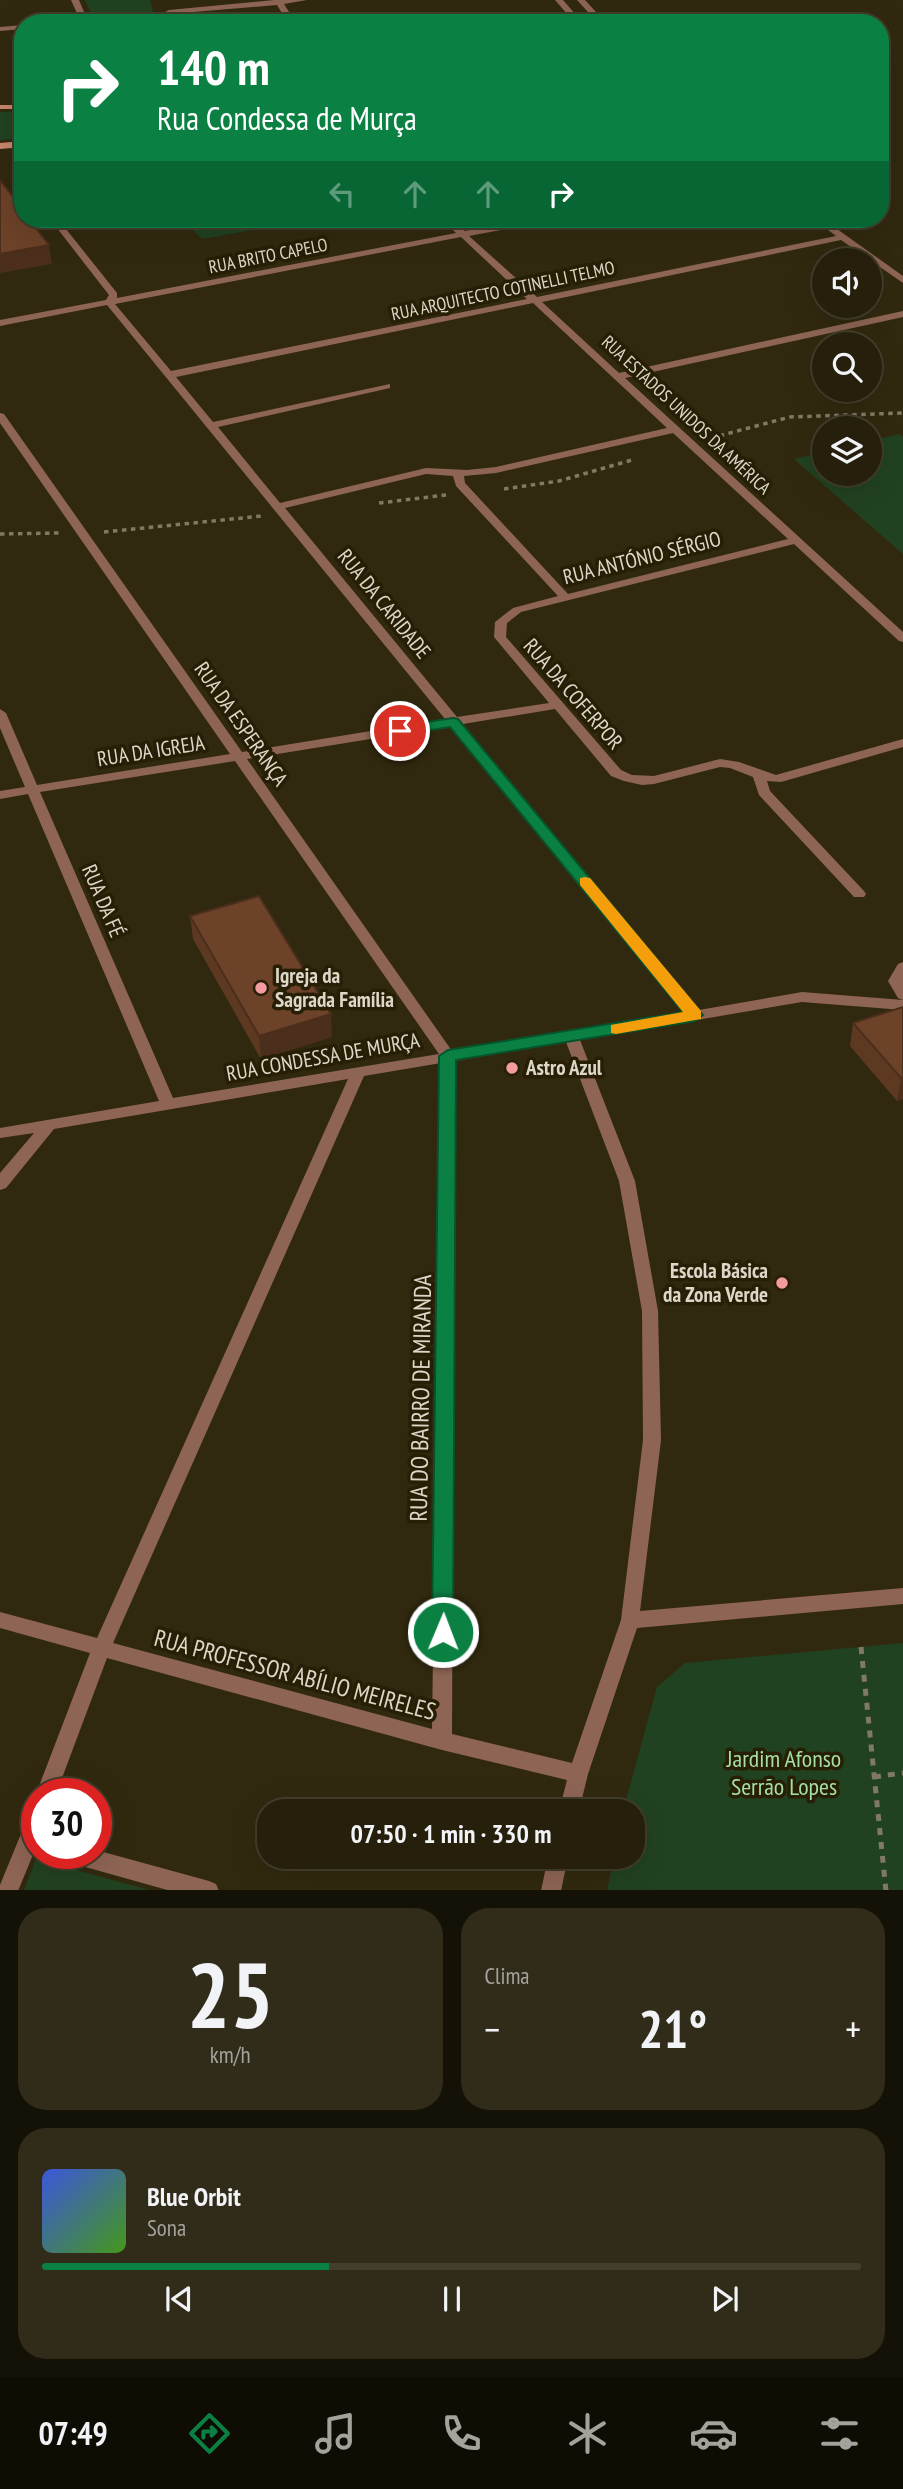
<!DOCTYPE html>
<html lang="pt">
<head>
<meta charset="utf-8">
<style>
	:root { --surface:#251f0b; --page:#312c19; --text:#f1f3f6; --muted:#a3a29d; --line:#423d2c; --accent:#0b8043 }
	body { margin:0; font-family:"PT Sans Narrow",sans-serif; background:var(--page); color:var(--text); height:100vh; display:flex; flex-direction:column; font-size:26px; white-space:nowrap }
	* { box-sizing:border-box; margin:0 }
	p { font-size:23px; color:var(--muted) }
	.icon { flex:none; width:38px; height:38px; fill:none; stroke:currentColor; stroke-width:2; stroke-linecap:round; stroke-linejoin:round }
	.map { position:relative; height:1890px; overflow:hidden }
	.panel { display:flex; flex-direction:column; gap:18px; padding:18px; background:#141106; flex:1 }
	.panel>* { flex:none }
	.banner { position:absolute; left:14px; top:14px; width:875px; height:214px; border-radius:28px; box-shadow:0 7px 28px #0002,0 0 0 2px var(--line); background:#0b8043; color:#fff; overflow:hidden }
	.tools { position:absolute; left:812px; top:248px; display:grid; gap:14px }
	.tools a { display:grid; place-items:center; width:70px; height:70px; border-radius:50%; background:var(--surface); box-shadow:0 7px 28px #0002,0 0 0 2px var(--line); font-size:35px }
	.speed { position:absolute; left:21px; top:1778px; display:flex; gap:14px; font-size:35px; font-weight:700; text-align:center }
	.speed>* { display:grid; place-content:center; width:91px; height:91px; border-radius:50%; background:var(--surface); box-shadow:0 7px 28px #0002,0 0 0 2px var(--line); line-height:1 }
	.speed .limit { border:10px solid #d22; background:#fff; color:#111 }
	.pin { position:absolute; display:grid; place-items:center; width:60px; height:60px; color:#fff; margin:-30px; border:4px solid #fff; border-radius:50%; box-shadow:0 2px 7px #0007 }
	.me { position:absolute; width:77px; margin:-38px; rotate:1deg; stroke-linejoin:round; filter:drop-shadow(0 0 5px #0008) }
	.turn { display:flex; align-items:center; gap:24px; height:147px; padding:0 28px; font-size:32px }
	.turn .icon { width:91px; height:91px; stroke-width:2.5 }
	.turn b { display:block; font-size:49px; line-height:60px }
	.lanes { display:flex; align-items:center; height:66px; padding:0 28px; background:#0003; justify-content:center; gap:35px; direction:ltr }
	.lanes .off { opacity:.35 }
	.big { font-size:52px; font-weight:600; line-height:1.1 }
	.panel .card { flex:1; display:flex; flex-direction:column; justify-content:center; gap:10px; min-width:0; padding:0 24px; border-radius:28px; background:var(--page) }
	.panel .dial { align-items:center; gap:0 }
	.dial b { font-size:91px; line-height:1 }
	.song { display:flex; align-items:center; gap:21px }
	.cover { width:84px; height:84px; border-radius:10px; background:linear-gradient(135deg,hsl(230 70% 55%),hsl(100 70% 35%)) }
	.played { height:7px; border-radius:4px; background:linear-gradient(90deg,var(--accent) 35%,var(--line) 35%) }
	.keys { display:flex; justify-content:space-around; direction:ltr }
	.heat { display:flex; justify-content:space-between; align-items:center; font-size:38px; direction:ltr }
	.panel .tiles { flex:1; display:grid; gap:18px; grid-template-columns:1fr 1fr }
	.card:last-child { grid-column:span 2 }
	.trip { position:absolute; left:257px; top:1799px; width:388px; height:70px; border-radius:28px; background:var(--surface); box-shadow:0 7px 28px #0002,0 0 0 2px var(--line); font-weight:600; line-height:70px; text-align:center }
	.menu { display:flex; height:112px; justify-content:space-around; align-items:center; background:#0f0c04; color:var(--muted) }
	.menu .icon { width:49px; height:49px }
	.menu .selected { color:var(--accent) }
	.menu b { font-size:32px; color:var(--text) }
	.map>svg:first-child { display:block }
</style>
</head>
<body>
<div class="map">
<svg width="903" height="1891" viewBox="0 0 903 1891">
	<rect width="100%" height="100%" fill="#31290f"/>
	<g fill="#214221">
		<polygon points="85,0 150,0 156,23 96,23"/>
		<polygon points="23,111 23,138 0,140 0,112"/>
		<polygon points="182,219 316,219 202,239"/>
		<polygon points="899,434 903,437 903,554 794,459 824,452 824,474 870,474 870,441"/>
		<polygon points="903,1643 903,1890 607,1890 614,1857 634,1857 634,1811 623,1811 657,1687 685,1663"/>
		<polygon points="36,1859 149,1890 24,1890"/>
	</g>
	<g fill="none" stroke-linecap="round" stroke-linejoin="round">
		<g stroke="#807964" stroke-width="2.5" stroke-dasharray="3.5 3.5" stroke-linecap="butt">
			<polyline points="189,219 192,222 212,219"/>
			<polyline points="230,219 238,228 288,219"/>
		</g>
		<g stroke="#807964" stroke-width="3.5" stroke-dasharray="4.5 4.5" stroke-linecap="butt">
			<polyline points="711,438 790,417 903,413"/>
			<polyline points="504,489 559,481 632,460"/>
			<polyline points="379,503 446,495"/>
			<polyline points="104,532 262,516"/>
			<polyline points="0,534 60,533"/>
		</g>
		<g stroke="#807964" stroke-width="5" stroke-dasharray="7 7" stroke-linecap="butt">
			<polyline points="861,1647 886,1891"/>
			<polyline points="874,1777 903,1773"/>
		</g>
		<g fill="#8e6555" fill-rule="evenodd">
			<polygon points="71,0 79,0 87,19 153,12 157,14 93,23 65,23 80,20"/>
			<polygon points="274,0 307,0 284,4 296,23 288,23 277,5 169,14 165,12 169,10"/>
			<polygon points="555,0 563,0 583,23 575,23"/>
			<polygon points="577,0 585,0 606,23 598,23"/>
			<polygon points="23,25 23,29 0,31 0,27"/>
			<polygon points="14,142 17,143 23,155 23,167 19,164 10,145"/>
			<path d="M50,219H58L117,293V298L456,233L442,219H451L465,231L529,219H546L542,222L469,236L537,297L836,236L814,219H823L903,276V283L841,240L542,302L619,373L903,311V317L625,378L903,632V642L899,641L794,544L521,612L507,623L506,637L621,770L632,775L654,776L720,759L739,762L776,775L903,739V747L781,782L767,781L770,791L864,891L866,894L864,897H854L759,795L753,777L730,768L720,767L654,784L642,785L624,781L611,776L555,709L463,724L699,1010L802,992L903,1000V1010L802,1002L580,1040L635,1181L658,1311L661,1440L640,1611L903,1588V1604L637,1628L588,1774L579,1811H559L567,1780L442,1750L107,1658L56,1794H36L90,1653L0,1628V1612L97,1638L348,1079L54,1129L6,1188L0,1190V1173L34,1133L0,1138V1128L159,1101L28,794L0,799V791L25,787L0,728V709L6,713L37,785L230,754L0,423V413L4,414L242,752L445,719L107,305L0,326V320L106,300L109,295ZM461,237L527,299L171,371L115,304ZM533,303L667,428L496,467L467,470L426,468L280,503L218,427L390,388V384L213,422L176,377ZM673,433L788,539L568,594L465,483L464,476L496,473ZM426,474L453,476L456,486L558,596L513,608L495,622L494,637L549,703L457,717L285,508ZM451,726L685,1012L452,1051L247,759ZM235,761L439,1054L173,1098L40,792ZM566,1042L619,1181L642,1311L643,1440L621,1620L572,1763L452,1734L455,1061ZM441,1063L432,1729L113,1643L364,1076Z"/>
			<polygon points="903,962 903,1000 898,998 888,981 898,964"/>
			<polygon points="37,1810 37,1845 18,1891 0,1891 0,1885 30,1812"/>
			<polygon points="96,1850 209,1881 216,1884 219,1891 171,1891 71,1863 64,1860 61,1853 96,1853"/>
			<polygon points="548,1857 568,1857 561,1891 541,1891"/>
		</g>
		<g fill="#c7856d" fill-rule="evenodd">
			<rect x="0" y="105" width="23" height="4"/>
			<polygon points="23,141 23,147 0,149 0,143"/>
		</g>
	</g>
	<g fill="#5d3922">
		<polygon points="190,916 332,1037 261,1059 193,939"/>
		<polygon points="903,1007 903,1099 897,1101 850,1046 853,1023"/>
	</g>
	<g fill="#4c2e1c">
		<polygon points="49,245 52,264 0,273 0,254"/>
		<polygon points="331,1014 332,1037 261,1059 259,1036"/>
		<polygon points="901,1078 903,1078 903,1099 897,1101"/>
	</g>
	<g fill="#6c4228" stroke="#4c2e1c" stroke-width="2">
		<polygon points="0,180 23,210 23,219 29,219 49,245 0,254"/>
		<polygon points="259,896 331,1014 259,1036 190,916"/>
		<polygon points="903,1007 903,1078 901,1078 853,1023"/>
	</g>
	<polygon fill="#0b8043" stroke="#07532c" stroke-width="2" points="453,718 458,719 703,1015 695,1021 456,1060 453,1632 450,1639 443,1641 435,1639 432,1632 439,1056 448,1050 683,1012 450,727 400,735 393,731 400,726"/>
	<polygon fill="#f59e0b" points="585,877 590,878 701,1011 701,1019 616,1034 611,1033 611,1025 683,1012 580,885 580,878"/>
	<g fill="#f49b9f" stroke="#271f05" stroke-width="2.5">
		<circle cx="261" cy="988" r="7"/>
		<circle cx="512" cy="1068" r="7"/>
		<circle cx="782" cy="1283" r="7"/>
	</g>
	<g text-anchor="middle" stroke-width="7" stroke-linejoin="round" paint-order="stroke">
		<g font-size="18" fill="#dcd7c8" stroke="#271f05">
			<text transform="translate(268 256) rotate(-11)" y="6">RUA BRITO CAPELO</text>
			<text transform="translate(503 291) rotate(-12)" y="6">RUA ARQUITECTO COTINELLI TELMO</text>
			<text transform="translate(686 415) rotate(43)" y="6">RUA ESTADOS UNIDOS DA AMÉRICA</text>
		</g>
		<g font-size="21" fill="#dcd7c8" stroke="#271f05">
			<text transform="translate(642 558) rotate(-14)" y="7">RUA ANTÓNIO SÉRGIO</text>
			<text transform="translate(384 604) rotate(51)" y="7">RUA DA CARIDADE</text>
			<text transform="translate(573 694) rotate(49)" y="7">RUA DA COFERPOR</text>
			<text transform="translate(241 724) rotate(55)" y="7">RUA DA ESPERANÇA</text>
			<text transform="translate(151 751) rotate(-9)" y="7">RUA DA IGREJA</text>
			<text transform="translate(103 901) rotate(67)" y="7">RUA DA FÉ</text>
			<text transform="translate(323 1057) rotate(-10)" y="7">RUA CONDESSA DE MURÇA</text>
		</g>
		<g font-size="21" font-weight="bold" fill="#dcd7c8" stroke="#271f05" text-anchor="start">
			<text x="275" y="983">Igreja da<tspan x="275" dy="24">Sagrada Família</tspan></text>
			<text x="526" y="1075">Astro Azul</text>
			<text x="768" y="1278" text-anchor="end">Escola Básica<tspan x="768" dy="24">da Zona Verde</tspan></text>
		</g>
		<g font-size="24" fill="#dcd7c8" stroke="#271f05">
			<text transform="translate(421 1398) rotate(-89)" y="8">RUA DO BAIRRO DE MIRANDA</text>
			<text transform="translate(295 1675) rotate(15)" y="8">RUA PROFESSOR ABÍLIO MEIRELES</text>
		</g>
		<g font-size="24" fill="#a6dfa4" stroke="#271f05">
			<text x="784" y="1767">Jardim Afonso<tspan x="784" dy="28">Serrão Lopes</tspan></text>
		</g>
	</g>
</svg>
<div class="tools">
<a><svg class="icon" aria-label="sound" viewBox="0 0 24 24"><path d="M4 9h4l5-4v14l-5-4H4zM17 9q2 3 0 6"/></svg></a>
<a><svg class="icon" aria-label="search" viewBox="0 0 24 24"><circle cx="10" cy="10" r="6"/><path d="M15 15l6 6"/></svg></a>
<a><svg class="icon" aria-label="layers" viewBox="0 0 24 24"><path d="M12 4l9 5-9 5-9-5zM3 14l9 5 9-5"/></svg></a>
</div>
<div class="speed"><div class="limit">30</div></div>
<div class="pin" style="left:400px;top:731px;background:#d93025"><svg class="icon" aria-label="arrive" viewBox="0 0 24 24"><path d="M6 21V4h12l-3 4 3 4H6"/></svg></div>
<svg class="me" style="left:443px;top:1632px" viewBox="-20 -20 40 40"><circle r="17" fill="#0b8043" stroke="#fff" stroke-width="3"/><path d="M0-11L8 9 0 5-8 9z" fill="#fff"/></svg>
<div class="trip">07:50 · 1 min · 330 m</div>
<div class="banner">
<div class="turn"><svg class="icon" aria-label="right" viewBox="0 0 24 24"><path d="M7 20v-9h11M14 6l5 5-5 5"/></svg><div><b>140 m</b>Rua Condessa de Murça</div></div>
<div class="lanes"><svg class="icon off" aria-label="left" viewBox="0 0 24 24"><path d="M17 20v-9H6M10 6l-5 5 5 5"/></svg><svg class="icon off" aria-label="ahead" viewBox="0 0 24 24"><path d="M12 20V5M6 11l6-6 6 6"/></svg><svg class="icon off" aria-label="ahead" viewBox="0 0 24 24"><path d="M12 20V5M6 11l6-6 6 6"/></svg><svg class="icon" aria-label="right" viewBox="0 0 24 24"><path d="M7 20v-9h11M14 6l5 5-5 5"/></svg></div>
</div>
</div>
<section class="panel">
<div class="tiles">
<div class="card dial"><b>25</b><p>km/h</p></div>
<div class="card"><p>Clima</p>
<div class="heat"><a>−</a><b class="big">21°</b><a>+</a></div>
</div>
<div class="card">
<div class="song"><i class="cover"></i><div><b>Blue Orbit</b><p>Sona</p></div></div>
<div class="played"></div>
<div class="keys"><svg class="icon" aria-label="previous" viewBox="0 0 24 24"><path d="M18 5L8 12l10 7zM5 5v14"/></svg><svg class="icon" aria-label="pause" viewBox="0 0 24 24"><path d="M8 5v14M16 5v14"/></svg><svg class="icon" aria-label="next" viewBox="0 0 24 24"><path d="M6 5l10 7-10 7zM19 5v14"/></svg></div>
</div>
</div>
</section>
<nav class="menu">
<b>07:49</b>
<svg class="icon selected" aria-label="directions" viewBox="0 0 24 24"><path d="M12 3l9 9-9 9-9-9zM9 14v-3h6M13 9l2 2-2 2"/></svg>
<svg class="icon" aria-label="music" viewBox="0 0 24 24"><path d="M9 18V5l10-2v13"/><circle cx="6" cy="18" r="3"/><circle cx="16" cy="16" r="3"/></svg>
<svg class="icon" aria-label="phone" viewBox="0 0 24 24"><path d="M5 4h4l2 5-3 2q2 4 5 5l2-3 5 2v4C11 20 4 13 5 4z"/></svg>
<svg class="icon" aria-label="climate" viewBox="0 0 24 24"><path d="M12 3v18M4 7l16 10M4 17L20 7"/></svg>
<svg class="icon" aria-label="car" viewBox="0 0 24 24"><path d="M5 17H2v-5l4-1 3-4h7l3 4 3 1v5h-3M9 17h6M6 11h13"/><circle cx="7" cy="17" r="2"/><circle cx="17" cy="17" r="2"/></svg>
<svg class="icon" aria-label="filters" viewBox="0 0 24 24"><path d="M4 7h16M4 17h16"/><circle cx="9" cy="7" r="2"/><circle cx="15" cy="17" r="2"/></svg>
</nav>
</body>
</html>
